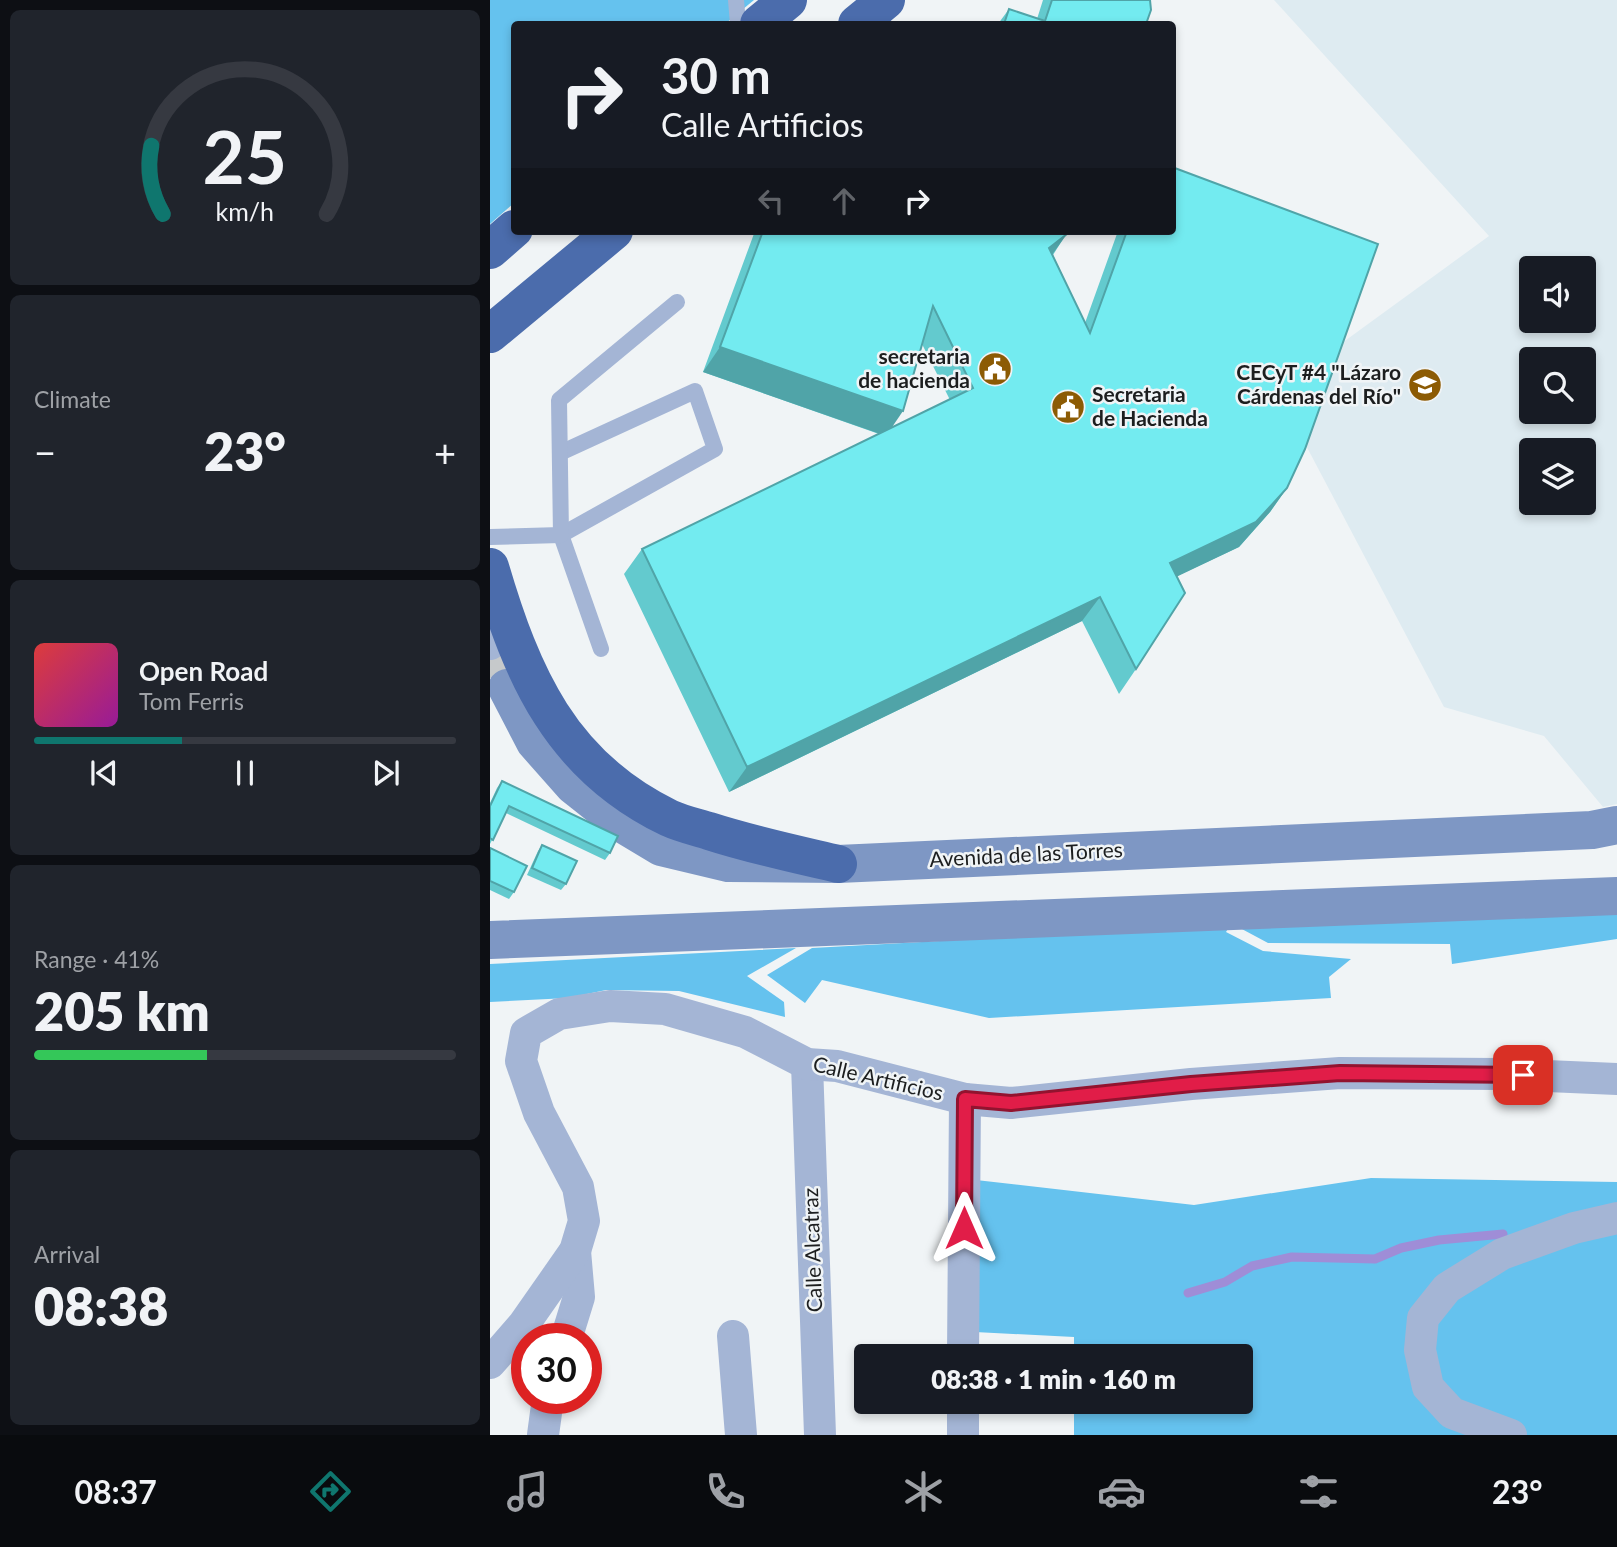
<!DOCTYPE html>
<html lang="en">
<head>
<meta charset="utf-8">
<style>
	:root { --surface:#171b24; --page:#20242c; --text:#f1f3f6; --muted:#9ea1a6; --line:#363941; --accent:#0f766e }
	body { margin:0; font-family:Lato,sans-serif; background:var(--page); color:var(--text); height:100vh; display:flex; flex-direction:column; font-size:26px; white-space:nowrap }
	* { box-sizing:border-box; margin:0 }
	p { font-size:23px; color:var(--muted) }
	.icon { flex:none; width:38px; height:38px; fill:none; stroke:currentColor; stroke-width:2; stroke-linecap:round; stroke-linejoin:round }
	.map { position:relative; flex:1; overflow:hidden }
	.details { display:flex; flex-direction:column; gap:10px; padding:10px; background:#0d0f14; width:490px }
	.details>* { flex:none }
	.guide { position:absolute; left:21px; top:21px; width:665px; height:214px; border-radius:7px; box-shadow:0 4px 10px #0003; background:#171b24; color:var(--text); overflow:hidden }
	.fabs { position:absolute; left:1029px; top:256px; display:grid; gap:14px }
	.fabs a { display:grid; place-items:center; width:77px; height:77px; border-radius:7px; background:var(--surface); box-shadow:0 4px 10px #0003; font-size:35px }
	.speed { position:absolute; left:21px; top:1323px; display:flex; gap:14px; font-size:35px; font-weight:700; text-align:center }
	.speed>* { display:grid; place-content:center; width:91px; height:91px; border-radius:50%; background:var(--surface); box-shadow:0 4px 10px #0003; line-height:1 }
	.speed .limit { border:10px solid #d22; background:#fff; color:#111 }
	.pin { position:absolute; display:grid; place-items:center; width:60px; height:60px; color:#fff; margin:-30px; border-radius:14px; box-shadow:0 4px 10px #0006 }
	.me { position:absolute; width:77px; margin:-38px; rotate:0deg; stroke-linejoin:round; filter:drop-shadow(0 0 5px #0008) }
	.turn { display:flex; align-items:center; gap:24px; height:147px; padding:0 35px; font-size:32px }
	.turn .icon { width:91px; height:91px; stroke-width:2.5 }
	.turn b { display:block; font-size:49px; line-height:60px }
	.lanes { display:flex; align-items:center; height:66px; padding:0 35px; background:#0003; justify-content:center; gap:35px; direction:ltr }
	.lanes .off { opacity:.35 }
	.big { font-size:52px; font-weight:800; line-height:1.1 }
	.details .tile { flex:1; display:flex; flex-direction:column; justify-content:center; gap:10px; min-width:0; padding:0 24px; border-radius:10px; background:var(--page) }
	.details .dial { align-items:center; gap:0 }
	.dial svg { height:182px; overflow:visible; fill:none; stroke:var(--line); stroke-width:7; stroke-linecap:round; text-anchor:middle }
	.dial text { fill:var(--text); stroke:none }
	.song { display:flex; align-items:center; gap:21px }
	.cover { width:84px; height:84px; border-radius:10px; background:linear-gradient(135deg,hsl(0 70% 55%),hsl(300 70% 35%)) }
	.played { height:7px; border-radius:4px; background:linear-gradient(90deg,var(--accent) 35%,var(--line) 35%) }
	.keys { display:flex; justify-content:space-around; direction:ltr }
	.heat { display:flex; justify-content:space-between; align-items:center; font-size:38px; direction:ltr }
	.charge { height:10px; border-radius:5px; background:linear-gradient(90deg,#34c759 41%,var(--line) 0) }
	.trip { position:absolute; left:364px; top:1344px; width:399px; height:70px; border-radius:7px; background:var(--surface); box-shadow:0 4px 10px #0003; font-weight:800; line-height:70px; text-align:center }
	.menu { display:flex; height:112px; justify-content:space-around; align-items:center; background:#090b0e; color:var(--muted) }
	.menu .icon { width:49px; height:49px }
	.menu .current { color:var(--accent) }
	.menu b { font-size:32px; color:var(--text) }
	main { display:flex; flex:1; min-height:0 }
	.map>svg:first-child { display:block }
</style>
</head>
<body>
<main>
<section class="details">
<div class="tile dial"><svg viewBox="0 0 100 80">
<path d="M14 69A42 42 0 1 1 86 69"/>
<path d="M14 69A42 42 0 0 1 9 39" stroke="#0f766e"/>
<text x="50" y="56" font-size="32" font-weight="700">25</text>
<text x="50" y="72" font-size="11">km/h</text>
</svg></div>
<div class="tile"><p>Climate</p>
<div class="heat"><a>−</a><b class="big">23°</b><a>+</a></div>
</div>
<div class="tile">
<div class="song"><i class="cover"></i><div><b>Open Road</b><p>Tom Ferris</p></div></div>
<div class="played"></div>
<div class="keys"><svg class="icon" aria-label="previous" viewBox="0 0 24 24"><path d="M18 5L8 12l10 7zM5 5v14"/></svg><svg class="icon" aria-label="pause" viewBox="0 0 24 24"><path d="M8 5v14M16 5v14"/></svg><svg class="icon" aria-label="next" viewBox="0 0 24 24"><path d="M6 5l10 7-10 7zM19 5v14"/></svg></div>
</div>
<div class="tile"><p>Range · 41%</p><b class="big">205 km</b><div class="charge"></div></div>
<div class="tile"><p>Arrival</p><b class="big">08:38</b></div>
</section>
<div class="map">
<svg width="1127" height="1435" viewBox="0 0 1127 1435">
	<rect width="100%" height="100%" fill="#f0f4f6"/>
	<path fill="#deebf1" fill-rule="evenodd" d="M784,0H1127V804L1113,807L1054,736L954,707L811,436L841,351L999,236ZM1041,268H1094V320H1041ZM1041,359H1094V411H1041ZM1041,450H1094V502H1041Z"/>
	<g fill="#65c2ee">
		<polygon points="0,0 264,0 235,24 24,24 24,203 0,224"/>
		<polygon points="1127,906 1127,939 962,964 960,944 778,943 750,928"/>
		<polygon points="740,925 736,932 773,951 861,959 839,977 841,998 499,1018 332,980 315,1003 277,975 322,948"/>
		<polygon points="306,948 257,976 294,1002 295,1017 189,991 116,990 78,998 0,1002 0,964"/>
		<polygon points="881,1178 1127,1182 1127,1435 584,1435 584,1402 751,1402 751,1356 584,1356 584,1337 485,1332 486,1180 704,1205"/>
	</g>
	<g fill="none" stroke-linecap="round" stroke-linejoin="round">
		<polyline stroke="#9f8dd7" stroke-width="9" points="698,1293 735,1282 762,1266 802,1257 885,1259 911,1248 949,1240 1013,1234"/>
		<polyline stroke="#c6c9cb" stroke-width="38" stroke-dasharray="38 19" stroke-linecap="butt" points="0,638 17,688"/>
		<g stroke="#a4b5d5" stroke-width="16">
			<polyline points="246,0 248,24"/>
			<polyline points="70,453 205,391 225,449 71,535 111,649"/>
			<polyline points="0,537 71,535 69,400 187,302"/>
		</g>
		<g stroke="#a4b5d5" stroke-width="32">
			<polyline points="0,644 17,618"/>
			<polyline points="317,1064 330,1435"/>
			<polyline points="243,1336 251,1435"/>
			<polyline points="76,1339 89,1297 85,1251"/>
			<polyline points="473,1356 475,1099"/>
			<polyline points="0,1363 34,1324 85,1251 94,1221 88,1187 49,1113 31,1061 36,1033 69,1014 120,1006 175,1009 255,1032 317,1064 347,1066 475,1099 521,1103 701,1084 850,1073 1010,1074 1127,1079"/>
			<polyline points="53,1435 58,1398"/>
			<polyline points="473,1435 473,1402"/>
			<polyline points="1021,1435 962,1413 938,1387 930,1350 933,1318 957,1288 1012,1254 1084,1228 1127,1218"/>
		</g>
		<g stroke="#7e97c4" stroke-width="38">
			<polyline points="17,688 45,742 83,785 131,823 171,847 238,863 348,864 1102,830 1127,825"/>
			<polyline points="0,940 1127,896"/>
		</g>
		<g stroke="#4b6cac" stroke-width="38">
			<polyline points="269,24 298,0"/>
			<polyline points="367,24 396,0"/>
			<polyline points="0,250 24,229"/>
			<polyline points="0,334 124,231"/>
			<path d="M0,567C32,676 71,766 179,818C192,824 206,827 219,831C262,845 305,854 348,864"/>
		</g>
	</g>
	<g fill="#63cace" fill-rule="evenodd">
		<polygon points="553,0 660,0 656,24 508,24 519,9 547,19"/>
		<path d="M265,231H578L563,255L595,323L628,231H682L797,488L780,512L749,547L687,576L646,669L629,694L592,621L239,792L134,574L152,549L389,434L213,372ZM432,344L460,400L401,428Z"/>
		<polygon points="12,781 120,853 115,860 16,813 0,844 0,803 7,788"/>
		<polygon points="52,845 76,884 71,890 37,875 48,851"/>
		<polygon points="0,848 24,892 19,899 0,890"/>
	</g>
	<g fill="#50a4a8">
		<polygon points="577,234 559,259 559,248"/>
		<polygon points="230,347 413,411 396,436 213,372"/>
		<polygon points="797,488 780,512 749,547 663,588 680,563"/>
		<polygon points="610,597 592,621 239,792 257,767"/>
	</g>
	<g fill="#73ebf0" stroke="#50a4a8" stroke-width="2">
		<polygon points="562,0 660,0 661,10 656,24 514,24 519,9 555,21"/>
		<polygon points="682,167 888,244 815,449 797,488 766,522 680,563 695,593 646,669 610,597 257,767 152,549 483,388 443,306 413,411 230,347 273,231 578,231 577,234 559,248 600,333 637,231 682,231"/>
		<polygon points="12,781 128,836 120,853 19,806 3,840 0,838 0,806"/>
		<polygon points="52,845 87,861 76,884 42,868"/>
		<polygon points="0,848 37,866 24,892 0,881"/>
	</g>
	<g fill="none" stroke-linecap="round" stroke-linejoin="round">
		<g stroke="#92132f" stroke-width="18">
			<polyline id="route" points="474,1228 475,1099 521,1103 701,1084 850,1073 1033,1075"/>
		</g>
		<use href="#route" stroke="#e11d48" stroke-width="12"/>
	</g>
	<defs>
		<g id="civic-disc" transform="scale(1.75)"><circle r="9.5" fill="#8c5b04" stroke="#f0f4f6"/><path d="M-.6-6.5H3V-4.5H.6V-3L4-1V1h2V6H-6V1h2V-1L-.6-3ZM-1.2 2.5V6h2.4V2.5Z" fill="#fff"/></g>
		<g id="school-disc" transform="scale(1.75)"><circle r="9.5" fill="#8c5b04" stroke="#f0f4f6"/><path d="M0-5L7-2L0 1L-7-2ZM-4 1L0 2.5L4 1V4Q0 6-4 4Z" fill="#fff"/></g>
	</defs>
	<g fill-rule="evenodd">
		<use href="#civic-disc" x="505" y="369"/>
		<use href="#school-disc" x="935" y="385"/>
		<use href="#civic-disc" x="578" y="407"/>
	</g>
	<g text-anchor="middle" stroke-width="5" stroke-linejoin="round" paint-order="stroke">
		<g font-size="21" font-weight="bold" fill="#1c1e1f" stroke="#f0f4f6" text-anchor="end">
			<text x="480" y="364">secretaria<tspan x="480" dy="24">de hacienda</tspan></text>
			<text x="911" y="380">CECyT #4 "Lázaro<tspan x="911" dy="24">Cárdenas del Río"</tspan></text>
			<text x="602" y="402" text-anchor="start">Secretaria<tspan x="602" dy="24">de Hacienda</tspan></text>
		</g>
		<g font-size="21" fill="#1c1e1f" stroke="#f0f4f6">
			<text transform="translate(536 855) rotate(-3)" y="7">Avenida de las Torres</text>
			<text transform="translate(388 1079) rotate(13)" y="7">Calle Artificios</text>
			<text transform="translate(323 1250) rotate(-92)" y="7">Calle Alcatraz</text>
		</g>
	</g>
</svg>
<div class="fabs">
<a><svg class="icon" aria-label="sound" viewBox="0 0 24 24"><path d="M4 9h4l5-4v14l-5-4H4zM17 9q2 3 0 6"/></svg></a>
<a><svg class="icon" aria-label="search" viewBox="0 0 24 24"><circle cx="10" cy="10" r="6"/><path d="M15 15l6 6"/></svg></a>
<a><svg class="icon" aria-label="layers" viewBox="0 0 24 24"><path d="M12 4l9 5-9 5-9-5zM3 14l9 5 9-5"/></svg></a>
</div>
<div class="speed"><div class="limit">30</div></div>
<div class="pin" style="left:1033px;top:1075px;background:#d93025"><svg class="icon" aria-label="arrive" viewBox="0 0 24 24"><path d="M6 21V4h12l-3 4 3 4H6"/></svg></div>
<svg class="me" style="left:474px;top:1228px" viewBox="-20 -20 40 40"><path d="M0-17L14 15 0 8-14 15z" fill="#e11d48" stroke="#fff" stroke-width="4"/></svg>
<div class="trip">08:38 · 1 min · 160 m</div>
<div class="guide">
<div class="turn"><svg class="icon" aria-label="right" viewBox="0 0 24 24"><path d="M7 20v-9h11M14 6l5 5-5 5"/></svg><div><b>30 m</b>Calle Artificios</div></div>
<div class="lanes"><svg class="icon off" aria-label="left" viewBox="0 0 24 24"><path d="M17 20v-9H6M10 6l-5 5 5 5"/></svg><svg class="icon off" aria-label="ahead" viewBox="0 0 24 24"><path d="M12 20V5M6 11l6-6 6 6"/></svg><svg class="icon" aria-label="right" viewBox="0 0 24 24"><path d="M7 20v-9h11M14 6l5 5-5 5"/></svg></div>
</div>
</div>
</main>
<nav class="menu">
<b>08:37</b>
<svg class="icon current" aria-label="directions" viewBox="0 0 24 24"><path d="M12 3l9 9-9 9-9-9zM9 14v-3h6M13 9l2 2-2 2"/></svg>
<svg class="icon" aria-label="music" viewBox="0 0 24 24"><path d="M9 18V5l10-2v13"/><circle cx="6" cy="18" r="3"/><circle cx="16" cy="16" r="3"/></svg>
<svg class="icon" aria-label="phone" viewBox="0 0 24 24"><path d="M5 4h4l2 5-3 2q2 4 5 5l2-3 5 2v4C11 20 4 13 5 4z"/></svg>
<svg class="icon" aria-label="climate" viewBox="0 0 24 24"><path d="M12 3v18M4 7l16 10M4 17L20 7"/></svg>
<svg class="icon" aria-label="car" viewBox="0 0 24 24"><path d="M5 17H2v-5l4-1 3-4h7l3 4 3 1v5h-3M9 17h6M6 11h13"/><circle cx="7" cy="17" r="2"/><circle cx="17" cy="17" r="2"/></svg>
<svg class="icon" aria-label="filters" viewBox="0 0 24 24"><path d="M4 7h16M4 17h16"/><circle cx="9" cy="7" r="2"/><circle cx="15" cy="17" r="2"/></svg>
<b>23°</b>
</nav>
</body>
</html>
